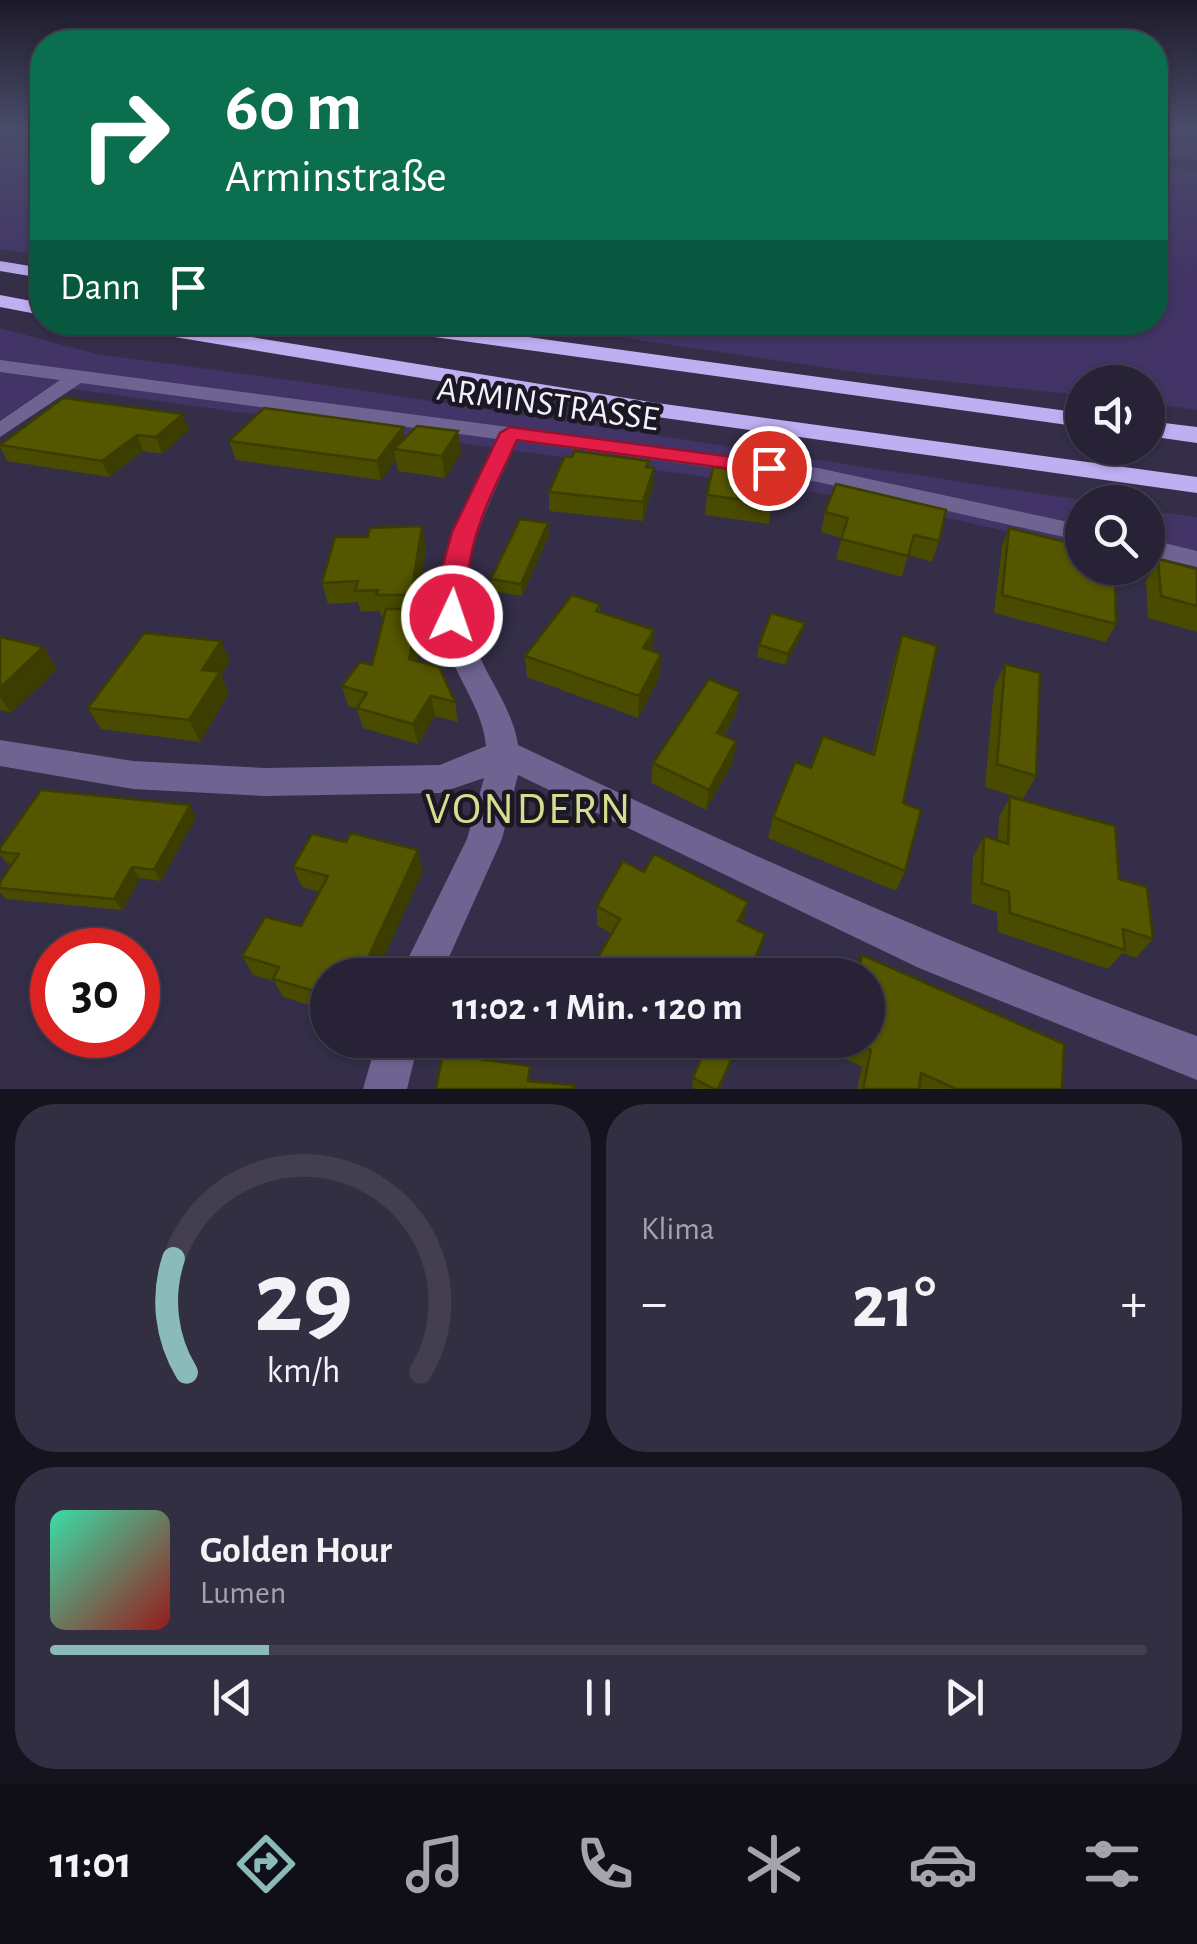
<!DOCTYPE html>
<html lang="de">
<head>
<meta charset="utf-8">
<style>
	:root { --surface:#272236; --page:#332f42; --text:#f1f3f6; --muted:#a4a4ad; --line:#433f51; --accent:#8bbbb9 }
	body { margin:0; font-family:"Alegreya Sans",sans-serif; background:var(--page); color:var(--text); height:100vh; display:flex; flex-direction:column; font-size:38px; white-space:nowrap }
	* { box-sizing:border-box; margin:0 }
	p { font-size:32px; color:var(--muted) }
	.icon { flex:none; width:55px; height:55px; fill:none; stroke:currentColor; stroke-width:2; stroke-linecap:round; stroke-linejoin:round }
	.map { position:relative; height:1089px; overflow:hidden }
	.side { display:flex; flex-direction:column; gap:15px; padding:15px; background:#15131e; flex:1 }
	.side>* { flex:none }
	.guide { position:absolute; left:30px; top:30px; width:1138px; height:305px; border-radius:40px; box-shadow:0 2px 8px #0004,0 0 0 2px var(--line); background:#0b6e4f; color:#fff; overflow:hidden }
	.controls { position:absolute; left:1065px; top:365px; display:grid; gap:20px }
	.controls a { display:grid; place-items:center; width:100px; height:100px; border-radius:50%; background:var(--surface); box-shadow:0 2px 8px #0004,0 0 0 2px var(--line); font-size:50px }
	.speed { position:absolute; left:30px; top:928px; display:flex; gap:20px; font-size:50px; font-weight:700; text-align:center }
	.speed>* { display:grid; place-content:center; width:130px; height:130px; border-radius:50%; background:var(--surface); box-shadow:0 2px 8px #0004,0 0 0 2px var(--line); line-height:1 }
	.speed .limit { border:15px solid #d22; background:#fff; color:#111 }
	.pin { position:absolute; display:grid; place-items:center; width:85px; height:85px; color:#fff; margin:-42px; border:5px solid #fff; border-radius:50%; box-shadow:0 2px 10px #0007 }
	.me { position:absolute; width:110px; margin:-55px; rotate:3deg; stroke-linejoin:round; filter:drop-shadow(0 0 8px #0008) }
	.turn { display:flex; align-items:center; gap:35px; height:210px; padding:0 30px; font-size:45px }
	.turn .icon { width:130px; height:130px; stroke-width:2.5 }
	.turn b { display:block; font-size:70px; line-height:85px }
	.then { display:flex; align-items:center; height:95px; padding:0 30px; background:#0003; gap:20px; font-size:38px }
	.big { font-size:75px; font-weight:600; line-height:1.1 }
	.side .card { flex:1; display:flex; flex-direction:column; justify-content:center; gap:15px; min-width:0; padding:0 35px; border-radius:40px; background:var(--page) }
	.side .dial { align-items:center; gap:0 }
	.dial svg { height:260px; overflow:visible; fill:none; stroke:var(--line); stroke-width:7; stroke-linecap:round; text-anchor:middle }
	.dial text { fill:var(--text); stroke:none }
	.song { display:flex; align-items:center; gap:30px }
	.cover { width:120px; height:120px; border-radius:15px; background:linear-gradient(135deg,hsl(160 70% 55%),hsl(0 70% 35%)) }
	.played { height:10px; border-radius:5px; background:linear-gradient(90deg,var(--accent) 20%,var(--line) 20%) }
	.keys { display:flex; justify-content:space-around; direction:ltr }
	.heat { display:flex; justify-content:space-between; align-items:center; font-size:55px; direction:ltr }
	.side .tiles { flex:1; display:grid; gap:15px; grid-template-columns:1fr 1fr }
	.card:last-child { grid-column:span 2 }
	.trip { position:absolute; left:310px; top:958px; width:575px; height:100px; border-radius:50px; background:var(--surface); box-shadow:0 2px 8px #0004,0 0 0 2px var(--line); font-weight:600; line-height:100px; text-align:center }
	.tabs { display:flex; height:160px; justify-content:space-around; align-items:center; background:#100e16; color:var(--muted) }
	.tabs .icon { width:70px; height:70px }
	.tabs .on { color:var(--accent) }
	.tabs b { font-size:45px; color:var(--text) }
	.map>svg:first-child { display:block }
</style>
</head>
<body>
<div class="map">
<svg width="1197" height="1089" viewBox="0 0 1197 1089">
	<rect width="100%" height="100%" fill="#342e48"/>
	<g fill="#423466">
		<polygon points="0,131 42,131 42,255 0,249"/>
		<polygon points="1155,131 1197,131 1197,160 1155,156"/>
		<polygon points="1155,167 1197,171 1197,410 1148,403 1148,382 1082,382 1082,395 862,373 523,323 1155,322"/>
		<polygon points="0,328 96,354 319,384 1094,502 1082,502 1082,548 880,503 807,491 51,386 0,420"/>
		<polygon points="1148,511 1197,517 1197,569 1148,561"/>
	</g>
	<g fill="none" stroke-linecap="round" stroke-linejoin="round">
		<g fill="#6f6491" fill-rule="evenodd">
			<path d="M0,360L818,468L1082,525V541L818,482L517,441C487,511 446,577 478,653C492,685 513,711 518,745C741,851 965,953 1197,1036V1080L919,968L518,775L502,839L441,975H400L467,839L484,778L440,793L265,796L133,789L0,766V740L133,761L265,768L440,765L486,746C483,711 461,685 449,652C420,574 465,508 497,439L81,383L0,437V421L60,380L0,372Z"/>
			<polygon points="1148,539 1197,551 1197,567 1148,555"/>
			<polygon points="377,1040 419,1040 407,1089 363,1089"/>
		</g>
		<g fill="#bfaff2" fill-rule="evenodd">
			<polygon points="0,261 42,268 42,278 0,271"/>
			<polygon points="0,295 42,303 42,315 0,307"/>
			<polygon points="110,322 159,322 657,403 1197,477 1197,493 657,417 120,328"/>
			<polygon points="359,322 418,322 1082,413 1082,427 369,328"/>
			<polygon points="1148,421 1197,427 1197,443 1148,436"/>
		</g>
	</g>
	<g fill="#494b00">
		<polygon points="189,430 162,454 143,451 109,477 7,461 0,447 0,443"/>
		<polygon points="404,438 461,453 445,478 398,471 396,460 381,480 236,460 229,441"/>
		<polygon points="649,461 648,468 653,487 643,521 549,511 549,492"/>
		<polygon points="776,475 769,524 705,515 707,495"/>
		<polygon points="825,512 939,541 932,562 908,555 902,577 836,559 842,538 821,532"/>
		<polygon points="548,523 549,535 522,596 492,591 491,579"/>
		<polygon points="1009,528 1083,572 1116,624 1106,642 994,613 1002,546"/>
		<polygon points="426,547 417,609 419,609 422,629 417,661 455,702 458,722 435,716 418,744 363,728 357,709 348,706 342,686 372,665 384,616 381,616 380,611 361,612 358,602 328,604 322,583"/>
		<polygon points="1158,559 1197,569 1197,632 1148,618 1146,581"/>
		<polygon points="600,604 600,613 652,652 660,676 638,718 527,677 525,656"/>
		<polygon points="805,623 802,634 785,665 757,657 759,645"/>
		<polygon points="902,635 903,803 905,871 896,891 768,838 773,817 872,754 895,657"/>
		<polygon points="0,637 43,647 57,669 11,713 0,710"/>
		<polygon points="221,641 230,662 221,675 229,693 200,742 101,729 88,708"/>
		<polygon points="1005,664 1036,776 1023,799 985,787 994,687"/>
		<polygon points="740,692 736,712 724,736 736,741 733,762 706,810 651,783 653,763"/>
		<polygon points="1010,797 1119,879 1153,939 1136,958 1122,953 1108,969 998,932 997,912 971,903 973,857 984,836 998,841 999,817"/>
		<polygon points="196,817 161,881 140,878 122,910 6,899 0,892 0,882 12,864 7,863 0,855 0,848"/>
		<polygon points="293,867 423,871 328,975 328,1011 283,997 274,981 253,975 242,956 301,926 319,892 302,887"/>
		<polygon points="597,906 743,923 765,934 760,952 751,975 595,975 595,963 612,934 597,925"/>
		<polygon points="862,955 1062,1089 857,1089 862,1067 836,1054 839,1040 868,1040 868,975 854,975"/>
		<polygon points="731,1060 720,1089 695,1089 692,1087 693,1078"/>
	</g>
	<g fill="#3c3d00">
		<polygon points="183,414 189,430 162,454 156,437"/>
		<polygon points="403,427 406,446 394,449 396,460 381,480 377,461"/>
		<polygon points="458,431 461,453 445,478 442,456"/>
		<polygon points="137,435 143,451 109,477 102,461"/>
		<polygon points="654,468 653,487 643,521 643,502"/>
		<polygon points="548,523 549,535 522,596 521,584"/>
		<polygon points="422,526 426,547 416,616 411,595"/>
		<polygon points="419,609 422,629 413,680 409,659"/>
		<polygon points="805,623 802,634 785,665 788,654"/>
		<polygon points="654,630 652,652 643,648"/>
		<polygon points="221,641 230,662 221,675 229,693 200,742 189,720 202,670"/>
		<polygon points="43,647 57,669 11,713 0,697 0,688"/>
		<polygon points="661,654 660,676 638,718 639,696"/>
		<polygon points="740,692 736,712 714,753 717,733"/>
		<polygon points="431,696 435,716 418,744 413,724"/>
		<polygon points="736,741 733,762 706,810 709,790"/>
		<polygon points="190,805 196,817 161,881 154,870"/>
		<polygon points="418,850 423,871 376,975 360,975"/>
		<polygon points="132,867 140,878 122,910 114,899"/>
		<polygon points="748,902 743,922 734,940 738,921"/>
		<polygon points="765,934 760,952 751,975 748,975"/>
	</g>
	<g fill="#555700" stroke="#3c3d00" stroke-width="2.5">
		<polygon points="63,398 183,414 156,437 137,435 102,461 0,445"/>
		<polygon points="264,408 403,427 377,461 229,441"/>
		<polygon points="417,426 458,431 442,456 394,449"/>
		<polygon points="575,451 649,461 646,467 654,468 643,502 549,492 565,456 572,457"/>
		<polygon points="713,467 776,475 773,504 707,495"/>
		<polygon points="836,484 946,510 939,541 914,535 908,556 841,539 848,518 825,512"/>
		<polygon points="520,519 548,523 521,584 491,579"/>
		<polygon points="422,526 411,595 376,595 378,590 355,591 358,581 322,583 335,537 368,537 370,528"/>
		<polygon points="1009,528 1082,546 1083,572 1115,581 1116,624 1002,595"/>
		<polygon points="1158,559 1197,569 1197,606 1161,596"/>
		<polygon points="572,595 600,604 596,611 654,630 643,648 661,654 639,696 525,656"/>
		<polygon points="386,609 419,609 409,659 439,667 455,702 431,696 413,724 357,708 367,693 342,686 360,662 372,665"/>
		<polygon points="771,613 805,623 788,654 759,645"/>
		<polygon points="144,633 221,641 202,670 220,672 189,720 88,708"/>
		<polygon points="902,635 937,646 903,803 921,810 905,871 773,817 795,762 811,768 823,736 874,755"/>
		<polygon points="0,637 43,647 0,688"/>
		<polygon points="1005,664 1040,673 1036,776 997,764"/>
		<polygon points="709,679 740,692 717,733 736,741 709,790 653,763"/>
		<polygon points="41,790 190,805 154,870 132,867 114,899 0,888 0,882 19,854 0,852 0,848"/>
		<polygon points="1010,797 1115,826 1119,879 1147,887 1153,939 1123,929 1125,950 1010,913 1009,892 982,883 984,836 1008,844"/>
		<polygon points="351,833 418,850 360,975 328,975 328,995 273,979 279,967 242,956 265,917 301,926 328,876 293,867 312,834 346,842"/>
		<polygon points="654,854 748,902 738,921 765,934 748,975 724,975 719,973 718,975 615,975 595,963 620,919 597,906 623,861 644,872"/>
		<polygon points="862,955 1064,1044 1062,1089 956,1089 921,1073 919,1089 863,1089 871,1050 851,1040 868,1040 868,975 858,975"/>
		<polygon points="706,1046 731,1060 718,1089 714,1089 693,1078"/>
		<polygon points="443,1054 530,1066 528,1081 574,1085 573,1089 436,1089"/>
	</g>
	<linearGradient id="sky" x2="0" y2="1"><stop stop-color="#1d1928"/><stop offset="0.46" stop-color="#4a4c6a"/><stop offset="1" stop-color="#4a4c6a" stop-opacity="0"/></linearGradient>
	<rect width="1197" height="283" fill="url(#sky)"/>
	<path fill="#e11d48" stroke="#92132f" stroke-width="2.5" d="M510,427L769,462L779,468L769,474L517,440C485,508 467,538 464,616L452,624L443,622L439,616L442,569L452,532L500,433Z"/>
	<g text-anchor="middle" stroke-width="9" stroke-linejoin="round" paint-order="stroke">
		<g font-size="35" fill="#f3f1fe" stroke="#1b1824">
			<text transform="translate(548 403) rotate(8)" y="12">ARMINSTRASSE</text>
		</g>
		<g font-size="45" letter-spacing="2.5" fill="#d7dd8f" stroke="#1b1824">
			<text x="529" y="823">VONDERN</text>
		</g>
	</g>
</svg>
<div class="controls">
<a><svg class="icon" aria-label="sound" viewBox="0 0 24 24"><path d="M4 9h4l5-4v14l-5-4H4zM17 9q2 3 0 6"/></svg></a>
<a><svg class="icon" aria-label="search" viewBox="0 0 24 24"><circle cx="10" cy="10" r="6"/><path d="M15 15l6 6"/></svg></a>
</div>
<div class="speed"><div class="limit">30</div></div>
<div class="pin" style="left:769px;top:468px;background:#d93025"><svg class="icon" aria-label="arrive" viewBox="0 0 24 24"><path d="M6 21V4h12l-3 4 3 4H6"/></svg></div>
<svg class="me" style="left:452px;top:616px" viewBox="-20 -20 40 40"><circle r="17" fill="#e11d48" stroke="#fff" stroke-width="3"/><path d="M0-11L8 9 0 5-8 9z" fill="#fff"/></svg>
<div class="trip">11:02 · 1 Min. · 120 m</div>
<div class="guide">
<div class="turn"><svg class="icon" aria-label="right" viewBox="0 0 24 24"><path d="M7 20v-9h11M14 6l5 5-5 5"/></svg><div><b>60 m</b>Arminstraße</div></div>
<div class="then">Dann<svg class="icon" aria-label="arrive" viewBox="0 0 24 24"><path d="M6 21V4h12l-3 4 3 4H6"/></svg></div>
</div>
</div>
<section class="side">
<div class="tiles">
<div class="card dial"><svg viewBox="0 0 100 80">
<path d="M14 69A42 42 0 1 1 86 69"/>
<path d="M14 69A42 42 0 0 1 10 34" stroke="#8bbbb9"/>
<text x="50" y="56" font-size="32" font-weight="700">29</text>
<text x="50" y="72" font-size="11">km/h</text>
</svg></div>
<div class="card"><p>Klima</p>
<div class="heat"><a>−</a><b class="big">21°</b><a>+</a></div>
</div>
<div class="card">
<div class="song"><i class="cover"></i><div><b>Golden Hour</b><p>Lumen</p></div></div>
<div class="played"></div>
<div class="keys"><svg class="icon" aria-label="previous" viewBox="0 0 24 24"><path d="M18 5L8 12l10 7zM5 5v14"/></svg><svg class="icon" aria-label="pause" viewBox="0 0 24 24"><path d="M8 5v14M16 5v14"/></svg><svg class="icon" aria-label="next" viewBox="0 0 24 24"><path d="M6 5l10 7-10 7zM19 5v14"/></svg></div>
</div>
</div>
</section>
<nav class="tabs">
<b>11:01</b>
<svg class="icon on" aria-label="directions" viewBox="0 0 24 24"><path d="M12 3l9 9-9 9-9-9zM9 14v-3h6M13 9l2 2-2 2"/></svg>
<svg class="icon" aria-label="music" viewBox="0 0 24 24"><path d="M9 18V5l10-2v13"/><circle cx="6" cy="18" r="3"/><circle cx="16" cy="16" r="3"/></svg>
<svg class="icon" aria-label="phone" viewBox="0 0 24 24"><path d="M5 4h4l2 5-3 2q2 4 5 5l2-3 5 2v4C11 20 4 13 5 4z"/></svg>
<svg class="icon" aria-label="climate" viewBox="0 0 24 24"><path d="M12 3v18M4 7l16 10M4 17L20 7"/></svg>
<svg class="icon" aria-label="car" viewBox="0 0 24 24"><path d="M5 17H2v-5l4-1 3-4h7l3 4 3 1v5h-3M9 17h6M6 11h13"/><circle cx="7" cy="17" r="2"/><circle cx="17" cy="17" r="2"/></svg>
<svg class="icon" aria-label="filters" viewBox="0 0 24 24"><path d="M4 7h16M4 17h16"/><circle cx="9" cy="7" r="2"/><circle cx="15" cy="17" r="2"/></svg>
</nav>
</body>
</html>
